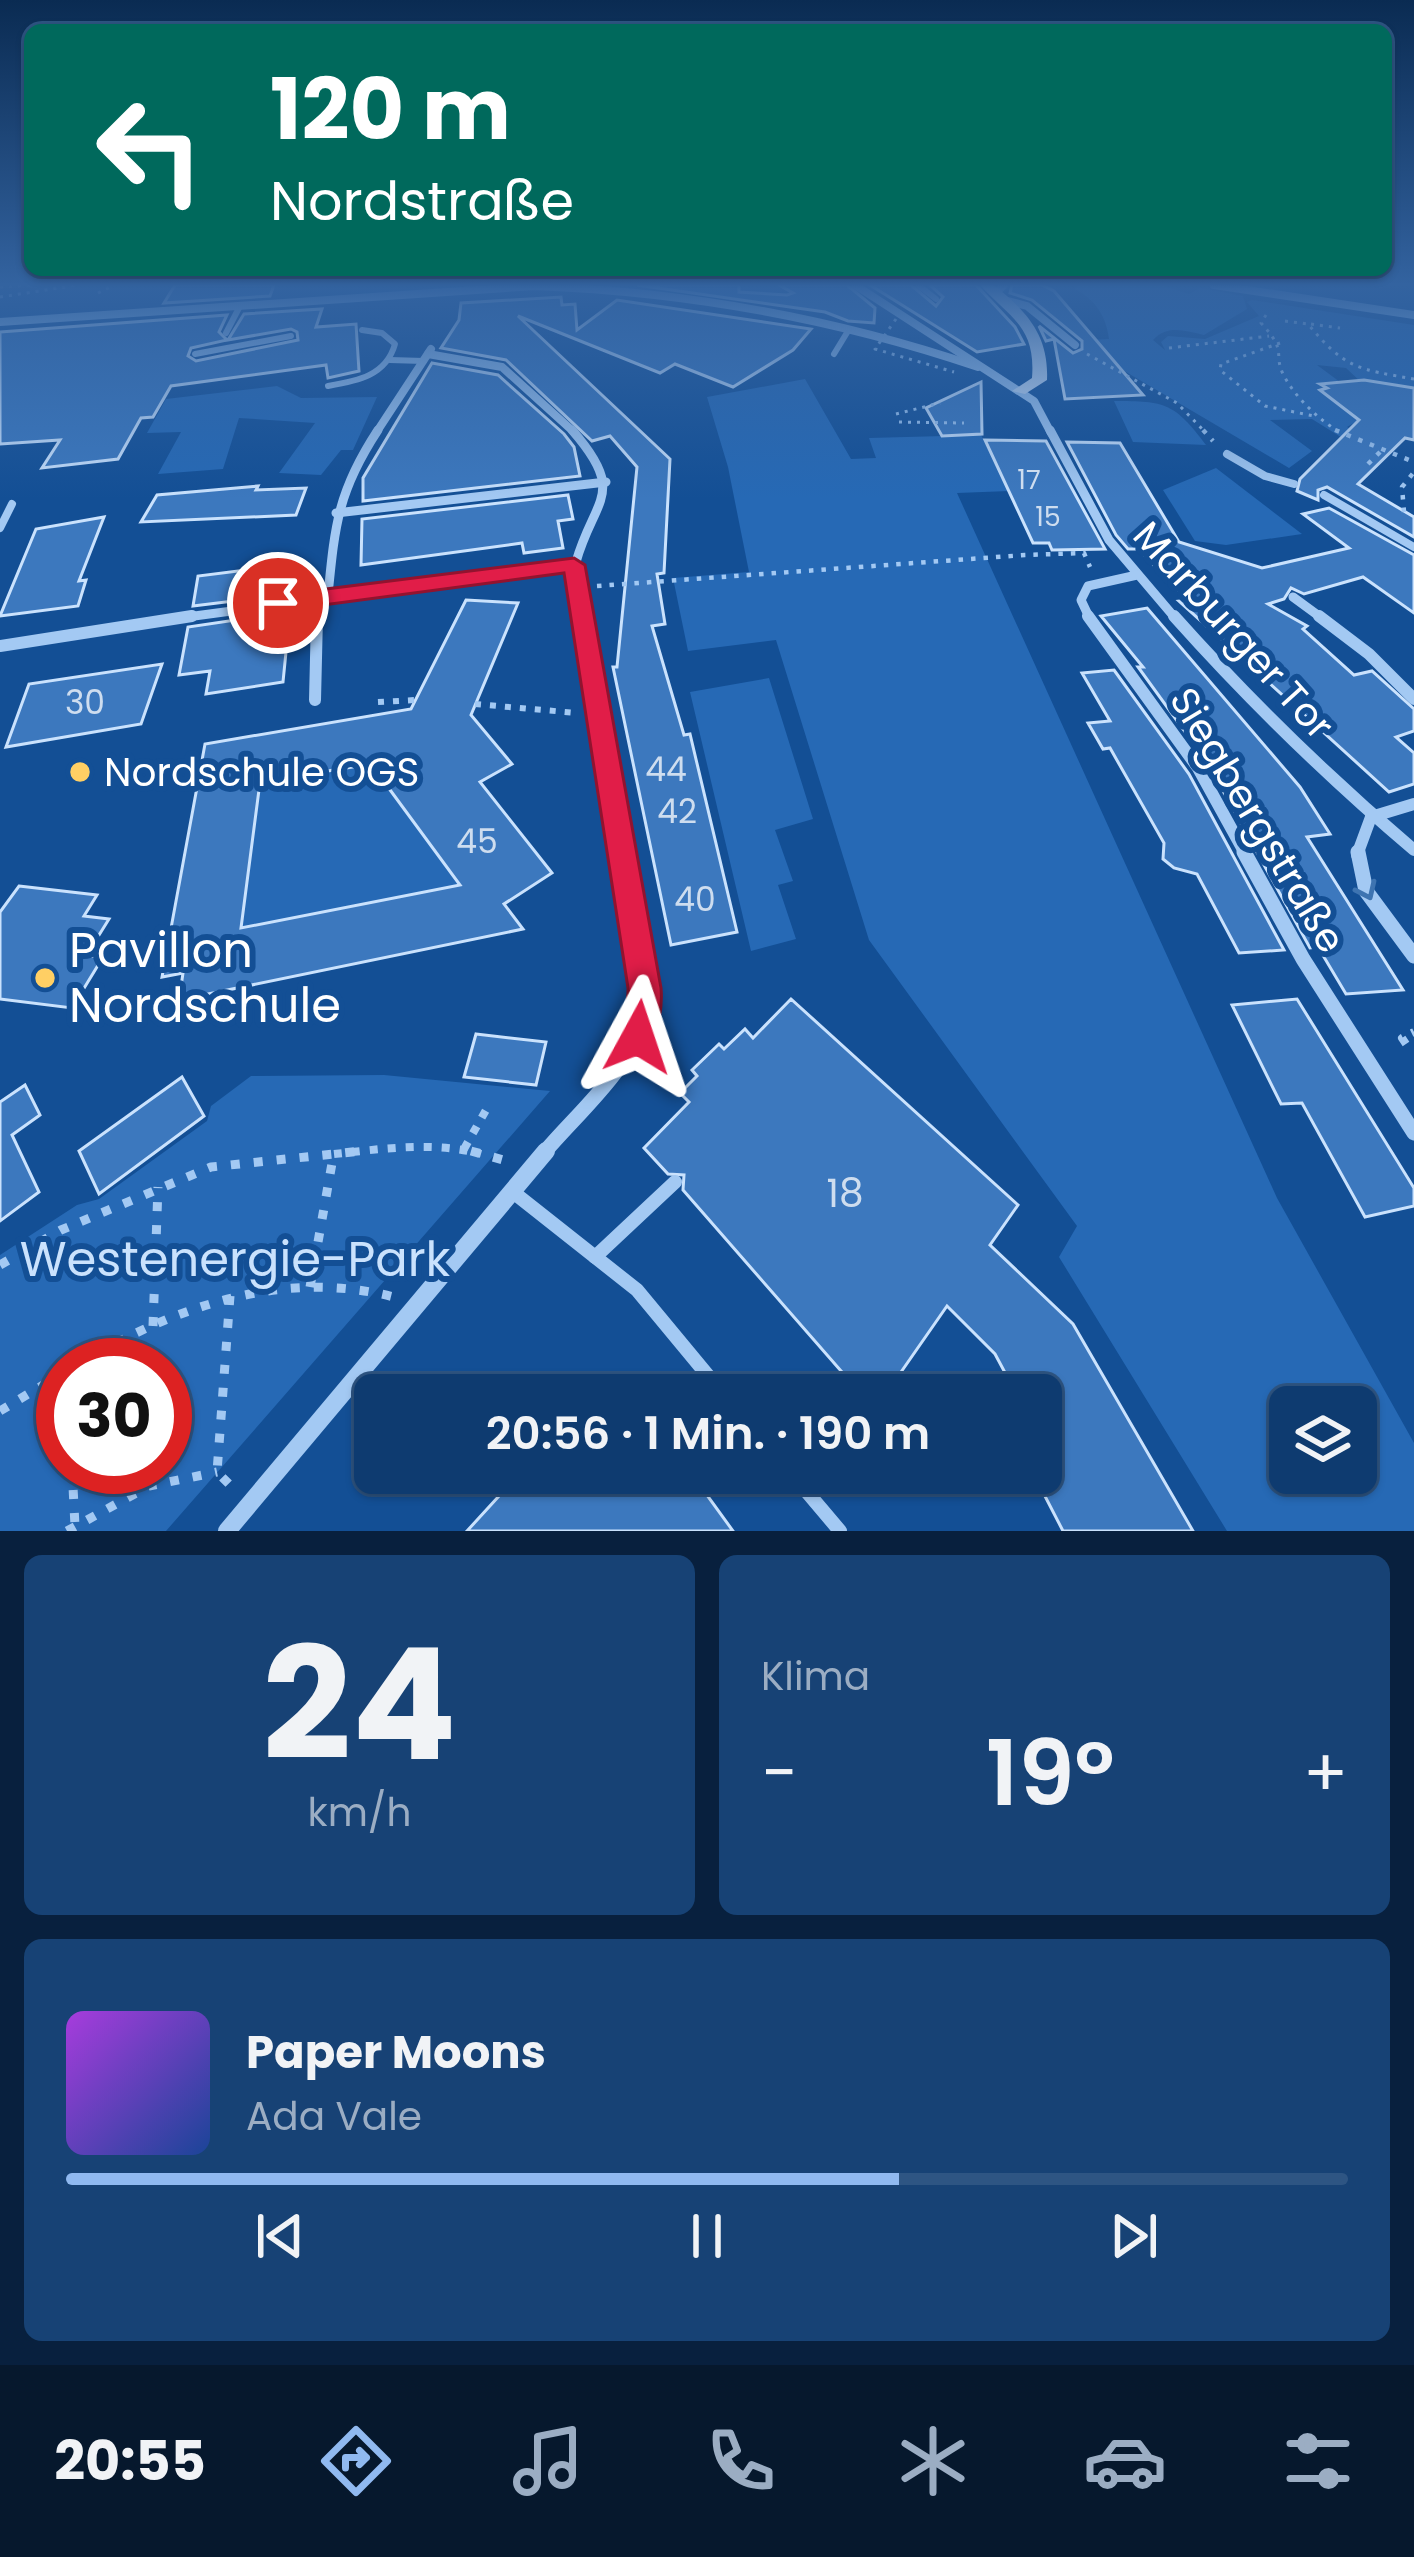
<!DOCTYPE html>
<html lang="de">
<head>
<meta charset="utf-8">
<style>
	:root { --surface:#0e3b70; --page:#174275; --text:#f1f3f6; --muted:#9badc3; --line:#2e5583; --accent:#90b9f0 }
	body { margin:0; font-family:Poppins,sans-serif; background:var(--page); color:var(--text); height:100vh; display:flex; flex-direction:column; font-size:45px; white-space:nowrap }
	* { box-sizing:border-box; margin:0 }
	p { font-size:39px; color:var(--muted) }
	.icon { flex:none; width:66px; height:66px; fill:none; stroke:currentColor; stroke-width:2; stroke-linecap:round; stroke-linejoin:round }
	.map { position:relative; height:1531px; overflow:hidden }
	.sheet { display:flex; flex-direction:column; gap:24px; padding:24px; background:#08203e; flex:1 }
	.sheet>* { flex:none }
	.top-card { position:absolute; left:24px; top:24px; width:1368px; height:252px; border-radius:18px; box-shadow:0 3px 9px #0004,0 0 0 3px var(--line); background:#00695c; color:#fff; overflow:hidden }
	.tools { position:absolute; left:1269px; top:1386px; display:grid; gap:24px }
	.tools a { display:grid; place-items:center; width:108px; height:108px; border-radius:18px; background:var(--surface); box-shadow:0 3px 9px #0004,0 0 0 3px var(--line); font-size:60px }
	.speed { position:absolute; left:36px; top:1338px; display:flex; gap:24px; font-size:60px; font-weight:700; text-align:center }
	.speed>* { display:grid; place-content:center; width:156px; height:156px; border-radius:50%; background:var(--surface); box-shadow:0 3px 9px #0004,0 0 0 3px var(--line); line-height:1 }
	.speed .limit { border:18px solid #d22; background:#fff; color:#111 }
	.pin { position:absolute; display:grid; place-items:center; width:102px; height:102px; color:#fff; margin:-51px; border:6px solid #fff; border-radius:50%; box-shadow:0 3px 12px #0007 }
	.me { position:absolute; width:132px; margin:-66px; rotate:5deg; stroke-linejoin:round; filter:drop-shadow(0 0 9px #0008) }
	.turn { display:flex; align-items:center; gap:42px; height:252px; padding:0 48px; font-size:54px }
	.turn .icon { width:156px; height:156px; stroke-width:2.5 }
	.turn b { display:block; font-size:84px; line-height:102px }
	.big { font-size:90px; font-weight:600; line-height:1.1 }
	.sheet .tile { flex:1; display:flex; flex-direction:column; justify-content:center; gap:18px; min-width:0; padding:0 42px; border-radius:18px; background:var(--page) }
	.sheet .dial { align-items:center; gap:0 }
	.dial b { font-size:156px; line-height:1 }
	.song { display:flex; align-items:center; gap:36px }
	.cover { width:144px; height:144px; border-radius:18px; background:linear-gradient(135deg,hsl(280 70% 55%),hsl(220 70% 35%)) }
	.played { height:12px; border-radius:6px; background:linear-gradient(90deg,var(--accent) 65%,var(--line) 65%) }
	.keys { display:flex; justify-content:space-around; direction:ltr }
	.heat { display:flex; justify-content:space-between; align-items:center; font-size:66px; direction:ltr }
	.sheet .tiles { flex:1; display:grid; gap:24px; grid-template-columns:1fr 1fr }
	.tile:last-child { grid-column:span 2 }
	.trip { position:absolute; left:354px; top:1374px; width:708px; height:120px; border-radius:18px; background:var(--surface); box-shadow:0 3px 9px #0004,0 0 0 3px var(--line); font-weight:600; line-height:120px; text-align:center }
	.dock { display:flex; height:192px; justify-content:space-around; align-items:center; background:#06182d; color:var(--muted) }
	.dock .icon { width:84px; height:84px }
	.dock .current { color:var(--accent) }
	.dock b { font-size:54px; color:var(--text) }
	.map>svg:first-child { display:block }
</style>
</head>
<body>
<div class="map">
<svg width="1414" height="1531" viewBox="0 0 1414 1531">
	<rect width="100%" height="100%" fill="#134f95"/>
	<g fill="#2669b5" fill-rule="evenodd">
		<path d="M1077,285H1161L1189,294L1200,288L1243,296L1247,309L1204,335C1186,331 1167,324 1153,340L1165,350L1161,342L1168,336L1205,339L1259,316L1247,302L1252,300L1414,325V388L1362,383L1346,368L1317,365L1340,382L1321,391L1359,420L1347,427L1359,433L1344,439L1312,419L1270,420L1312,451L1289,468L1087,349L1089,340L1109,339C1106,315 1095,300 1075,289Z"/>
		<path d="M805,379L851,459L876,458L869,438L981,435L1009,491L957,493L1277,1198L1414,1443V1531H1227L1059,1257L1077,1226L869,940L776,640L688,651L673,578L749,572L728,467L707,397ZM1290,1407H1356V1473H1290Z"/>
		<polygon points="277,386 301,398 377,397 353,450 341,450 321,475 279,473 315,423 239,418 223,469 158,474 181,432 147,433 166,399"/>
		<path d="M1114,401C1166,401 1174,403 1206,445L1133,442Z"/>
		<polygon points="1216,468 1302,534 1226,545 1195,541 1163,490"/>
		<polygon points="769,678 813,819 775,830 793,881 778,885 796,939 751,951 690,692"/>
		<polygon points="371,764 466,893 438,911 424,892 241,928 260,782"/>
		<path d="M384,1075L550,1091L166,1531H0V1255L77,1205L99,1199L207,1121L211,1106L251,1076ZM63,1365H165V1467H63Z"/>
	</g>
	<g fill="#3c78be" stroke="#cae2fd" stroke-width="3" fill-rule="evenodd">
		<polygon points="175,285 274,285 270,296 164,303"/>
		<polygon points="637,285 739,285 739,292 787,295 793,293 779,285 847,285 875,308 874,323 848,321 825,312"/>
		<polygon points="870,285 911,285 936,306 943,297 930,285 976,285 1015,327 1024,344 977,352"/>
		<polygon points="1012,285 1042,285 1054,291 1143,395 1065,399 1054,339 1046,341 1039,326 1073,353 1082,349 1082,341 1032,300 1010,293"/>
		<polygon points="561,297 562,305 575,304 577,330 617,300 811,329 793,350 733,387 675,364 660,373 518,316 670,459 664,573 657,574 665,624 652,626 684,735 690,734 737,932 671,945 613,667 617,667 637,467 610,436 592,441 506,360 441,348 459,320 461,303"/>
		<polygon points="322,309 316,327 356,324 359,371 328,378 326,365 171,386 153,417 141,418 118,459 42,468 60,440 0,444 0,332 227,315 219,332 227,340 191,348 188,356 196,361 298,340 297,332 291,329 228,340 244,314"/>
		<polygon points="432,363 498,375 564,434 574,447 580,476 363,501 363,478"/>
		<polygon points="1364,380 1414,388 1414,440 1405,438 1358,484 1414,517 1414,537 1327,487 1318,490 1318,500 1297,491 1300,479 1359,420 1320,390 1327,388 1320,384"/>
		<polygon points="981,382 982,434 942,436 926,408"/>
		<polygon points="985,440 1046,441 1105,549 1052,550 1049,543 1033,543"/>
		<polygon points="1067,442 1120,443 1179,542 1262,568 1349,548 1303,514 1329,508 1414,555 1414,613 1363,577 1304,594 1291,588 1284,599 1268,604 1307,626 1303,629 1354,675 1372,671 1414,709 1414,731 1396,737 1414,753 1414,784 1389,792 1179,601 1188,600 1138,549 1128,549 1116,535"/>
		<polygon points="258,486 256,490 306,488 296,515 141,522 157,495"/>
		<polygon points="568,495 573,519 558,521 563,548 524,553 522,543 361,565 362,519"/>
		<polygon points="104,517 79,581 86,580 78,606 0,616 36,529"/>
		<polygon points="295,564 292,594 193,606 198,576"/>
		<path d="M466,600L518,603L471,715L512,764L480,782L552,873L504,904L523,929L179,1000L183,973L162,977L205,744L411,709ZM371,764L460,885L241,928L260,782Z"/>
		<polygon points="1147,608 1300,787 1330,834 1307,837 1403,990 1346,994 1318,947 1310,948 1207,762 1138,667 1143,667 1101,616"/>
		<polygon points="290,612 283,682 206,694 210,671 179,675 188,627"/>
		<polygon points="162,664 141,724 6,747 29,684"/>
		<polygon points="1114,670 1189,774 1284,950 1239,953 1197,874 1174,868 1163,859 1164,843 1110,748 1103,749 1088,723 1110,721 1082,673"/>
		<polygon points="19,886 97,895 84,916 109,919 86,956 103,957 72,1008 0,999 0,912"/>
		<polygon points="791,999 1018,1205 990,1245 1073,1324 1193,1531 1063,1531 1033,1473 1041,1473 1041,1395 1017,1395 995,1354 947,1306 885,1395 862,1395 683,1190 684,1175 668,1174 644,1148 689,1102 680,1093 697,1076 692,1070 719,1044 724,1049 745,1029 753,1038"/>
		<polygon points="1297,999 1414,1188 1414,1206 1365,1217 1302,1103 1281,1104 1232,1005"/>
		<polygon points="476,1034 546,1042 536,1085 464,1077"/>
		<polygon points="182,1077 204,1116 99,1194 79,1151"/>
		<polygon points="25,1085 40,1115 12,1135 39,1192 0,1221 0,1102"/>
		<polygon points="520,1473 691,1473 733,1531 467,1531"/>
	</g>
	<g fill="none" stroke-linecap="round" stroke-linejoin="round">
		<g stroke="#a3c9f3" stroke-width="3" stroke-dasharray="3 6" stroke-linecap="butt">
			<polyline points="0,287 34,285"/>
			<polyline points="98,293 114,285"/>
			<polyline points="0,297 78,285"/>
			<path d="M1266,315L1261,323C1289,353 1272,353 1284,376C1296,398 1319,420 1341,433"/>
			<path d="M1285,321L1308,324C1345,369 1358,369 1414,379"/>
			<polyline points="1311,324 1340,328"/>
			<polyline points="1280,343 1221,364 1220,370 1265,406 1314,416"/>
			<polyline points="1169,348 1269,336"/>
			<polyline points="1087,354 1177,403 1206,433"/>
			<polyline points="896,414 940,403"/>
			<polyline points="899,422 964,423"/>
		</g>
		<g stroke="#a3c9f3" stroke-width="4.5" stroke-dasharray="4.5 8" stroke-linecap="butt">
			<polyline points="1203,430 1213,441"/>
			<polyline points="1335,430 1414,462"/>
			<polyline points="1368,464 1380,452"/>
			<polyline points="1404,512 1402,487 1414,472"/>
			<polyline points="597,586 1025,555 1084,553 1090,567"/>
		</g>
		<g stroke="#a3c9f3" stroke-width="6" stroke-dasharray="6 9" stroke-linecap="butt">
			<polyline points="378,702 416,700"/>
			<polyline points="475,704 577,713"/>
		</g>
		<g stroke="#a3c9f3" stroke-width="8" stroke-dasharray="8 10" stroke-linecap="butt">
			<polyline points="1406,1044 1402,1038 1414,1032"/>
			<polyline points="464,1149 486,1110"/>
			<path d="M334,1154C381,1149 435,1141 481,1154"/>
		</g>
		<g stroke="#a3c9f3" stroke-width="9" stroke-dasharray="9 14" stroke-linecap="butt">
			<polyline points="471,1151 507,1161"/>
			<polyline points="0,1265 61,1230 211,1167 362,1151"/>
			<polyline points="310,1287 334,1152"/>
			<polyline points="230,1296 217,1472 234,1489"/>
			<polyline points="153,1326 158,1187"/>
			<path d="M76,1365C173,1308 281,1268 394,1297"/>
			<polyline points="0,1411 63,1373"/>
			<polyline points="72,1467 75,1526"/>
			<polyline points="67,1531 149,1486 217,1472"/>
		</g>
		<g stroke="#a3c9f3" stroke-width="6">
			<polyline points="918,285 936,299"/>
			<polyline points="226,333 240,306"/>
			<polyline points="195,354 291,336"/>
			<polyline points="834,354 848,331"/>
			<polyline points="390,360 424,361"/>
			<path d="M328,386C357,381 386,376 395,344L382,333L362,330"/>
		</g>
		<g stroke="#a3c9f3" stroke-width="8">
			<polyline points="1227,454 1265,476 1294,484"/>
			<polyline points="1324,495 1414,547"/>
			<polyline points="0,528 12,504"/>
		</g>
		<g stroke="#a3c9f3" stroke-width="14">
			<polyline points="513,1192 637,1290 724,1395"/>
			<polyline points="595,1257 675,1182"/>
			<polyline points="791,1473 840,1531"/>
		</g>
		<g stroke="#a3c9f3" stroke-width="8">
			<polyline points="855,285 1034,401 1051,433"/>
			<polyline points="1214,285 1414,315"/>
			<polyline points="996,293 1004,285"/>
			<polyline points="1004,300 1027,306 1075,345"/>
			<path d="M0,322L535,286C687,292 834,318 978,367"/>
			<polyline points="428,354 502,367 575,433"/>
			<polyline points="376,433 431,349"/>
		</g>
		<g stroke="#a3c9f3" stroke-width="9">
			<path d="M572,430C628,494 594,498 576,562C571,577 580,603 583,619"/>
			<polyline points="1050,430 1109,540 1176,619"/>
			<polyline points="336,513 606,482"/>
			<path d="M328,595C335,524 338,491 378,430"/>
			<polyline points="1293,597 1323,619"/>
			<polyline points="172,619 574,565"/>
			<polyline points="317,619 318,597"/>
			<polyline points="1090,619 1081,600 1088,586 1137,575"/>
		</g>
		<g stroke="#a3c9f3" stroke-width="12">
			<polyline points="582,616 621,855"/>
			<polyline points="1088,616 1198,768 1246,855"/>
			<path d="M1174,616C1249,700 1328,777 1414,850"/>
			<polyline points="1319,616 1369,654 1414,699"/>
			<polyline points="0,646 192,616"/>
			<polyline points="315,700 317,616"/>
			<polyline points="1371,817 1414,804"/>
			<polyline points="1357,855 1371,817"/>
		</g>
		<g stroke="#a3c9f3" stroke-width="15">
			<polyline points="1244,852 1303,959 1414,1133"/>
			<polyline points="1358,852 1366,891 1414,956"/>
			<path d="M543,1154C577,1113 637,1064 645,1010C649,981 627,887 621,852"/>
		</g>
		<polyline stroke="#a3c9f3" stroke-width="18" points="227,1531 546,1151"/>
		<path fill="#d2e5fc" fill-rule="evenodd" d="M980,285H994C1027,312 1049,335 1047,380L1025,394L1012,391L1032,378C1036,326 1010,318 980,285Z"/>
		<polyline stroke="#a3c9f3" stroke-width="3" stroke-dasharray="3 6" stroke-linecap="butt" points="896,319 875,349 954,372"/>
	</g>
	<defs><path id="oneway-chevron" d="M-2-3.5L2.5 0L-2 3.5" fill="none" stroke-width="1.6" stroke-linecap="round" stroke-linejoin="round" transform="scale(3)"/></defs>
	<use stroke="#3e74b1" href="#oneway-chevron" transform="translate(1367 891) rotate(65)"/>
	<linearGradient id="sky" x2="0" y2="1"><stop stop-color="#0a2b52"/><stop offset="0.57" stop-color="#3363a0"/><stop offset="1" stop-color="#3363a0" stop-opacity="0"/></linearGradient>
	<rect width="1414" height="499" fill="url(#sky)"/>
	<path fill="#e11d48" stroke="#92132f" stroke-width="3" d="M574,558L585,565L661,988C663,1010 658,1029 650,1049L638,1054L625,1049C617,1030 629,1009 628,988L564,573L278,611L267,603L278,595Z"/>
	<g fill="#ffcf64" stroke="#134f95" stroke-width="4.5">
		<circle cx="80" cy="772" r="12"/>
		<circle cx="45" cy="978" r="12"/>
	</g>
	<g text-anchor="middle" stroke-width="12" stroke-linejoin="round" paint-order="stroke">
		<g font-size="27" fill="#ceddef">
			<text x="1029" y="489">17</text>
			<text x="1048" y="526">15</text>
		</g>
		<g font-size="33" fill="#ceddef">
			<text x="85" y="714">30</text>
			<text x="666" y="781">44</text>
			<text x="677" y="823">42</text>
			<text x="477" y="853">45</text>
			<text x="695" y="911">40</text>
		</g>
		<g font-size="39" fill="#fff" stroke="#134f95">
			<text transform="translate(1234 630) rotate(48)" y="14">Marburger Tor</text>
			<text transform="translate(1258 820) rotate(59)" y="14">Siegbergstraße</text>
		</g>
		<g font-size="39" fill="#fff" stroke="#134f95" text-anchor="start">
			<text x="104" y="786">Nordschule OGS</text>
		</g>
		<g font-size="39" fill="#ceddef">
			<text x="845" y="1207">18</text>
		</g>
		<g font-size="48" fill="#fff" stroke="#134f95" text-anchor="start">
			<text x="69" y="967">Pavillon<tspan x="69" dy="55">Nordschule</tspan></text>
		</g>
		<g font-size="48" fill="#cae2fd" stroke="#134f95">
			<text x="235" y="1276">Westenergie-Park</text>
		</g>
	</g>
</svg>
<div class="tools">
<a><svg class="icon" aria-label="layers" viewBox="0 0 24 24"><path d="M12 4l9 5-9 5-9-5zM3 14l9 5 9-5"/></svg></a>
</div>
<div class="speed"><div class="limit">30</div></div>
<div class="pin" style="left:278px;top:603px;background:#d93025"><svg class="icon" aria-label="arrive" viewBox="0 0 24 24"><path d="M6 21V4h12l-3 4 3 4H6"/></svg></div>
<svg class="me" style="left:638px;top:1037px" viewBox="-20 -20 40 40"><path d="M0-17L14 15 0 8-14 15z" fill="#e11d48" stroke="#fff" stroke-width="4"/></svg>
<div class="trip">20:56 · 1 Min. · 190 m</div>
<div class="top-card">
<div class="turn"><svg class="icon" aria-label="left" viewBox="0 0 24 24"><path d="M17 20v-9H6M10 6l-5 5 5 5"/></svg><div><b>120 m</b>Nordstraße</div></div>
</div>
</div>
<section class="sheet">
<div class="tiles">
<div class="tile dial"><b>24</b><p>km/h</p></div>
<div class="tile"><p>Klima</p>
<div class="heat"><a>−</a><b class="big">19°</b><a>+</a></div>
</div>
<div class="tile">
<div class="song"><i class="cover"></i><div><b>Paper Moons</b><p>Ada Vale</p></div></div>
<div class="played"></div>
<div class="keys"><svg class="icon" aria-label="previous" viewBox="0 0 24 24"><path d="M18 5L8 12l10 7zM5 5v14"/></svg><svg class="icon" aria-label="pause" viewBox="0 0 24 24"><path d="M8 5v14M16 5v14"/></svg><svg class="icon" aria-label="next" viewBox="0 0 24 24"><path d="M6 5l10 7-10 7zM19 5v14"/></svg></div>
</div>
</div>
</section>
<nav class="dock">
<b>20:55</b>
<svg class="icon current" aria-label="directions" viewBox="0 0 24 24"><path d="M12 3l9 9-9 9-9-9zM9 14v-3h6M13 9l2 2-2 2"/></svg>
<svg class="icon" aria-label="music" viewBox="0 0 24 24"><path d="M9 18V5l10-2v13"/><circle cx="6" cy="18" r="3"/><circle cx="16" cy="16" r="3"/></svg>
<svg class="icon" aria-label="phone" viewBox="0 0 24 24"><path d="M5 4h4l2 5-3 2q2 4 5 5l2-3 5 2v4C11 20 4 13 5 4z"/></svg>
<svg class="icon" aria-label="climate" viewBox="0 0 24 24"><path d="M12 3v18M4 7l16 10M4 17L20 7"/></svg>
<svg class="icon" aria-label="car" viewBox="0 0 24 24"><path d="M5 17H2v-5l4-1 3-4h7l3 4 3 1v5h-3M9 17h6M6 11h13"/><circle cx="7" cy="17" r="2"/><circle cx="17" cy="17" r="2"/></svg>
<svg class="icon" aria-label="filters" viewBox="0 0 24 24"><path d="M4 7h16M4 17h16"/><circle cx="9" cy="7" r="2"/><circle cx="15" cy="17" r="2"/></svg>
</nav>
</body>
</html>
